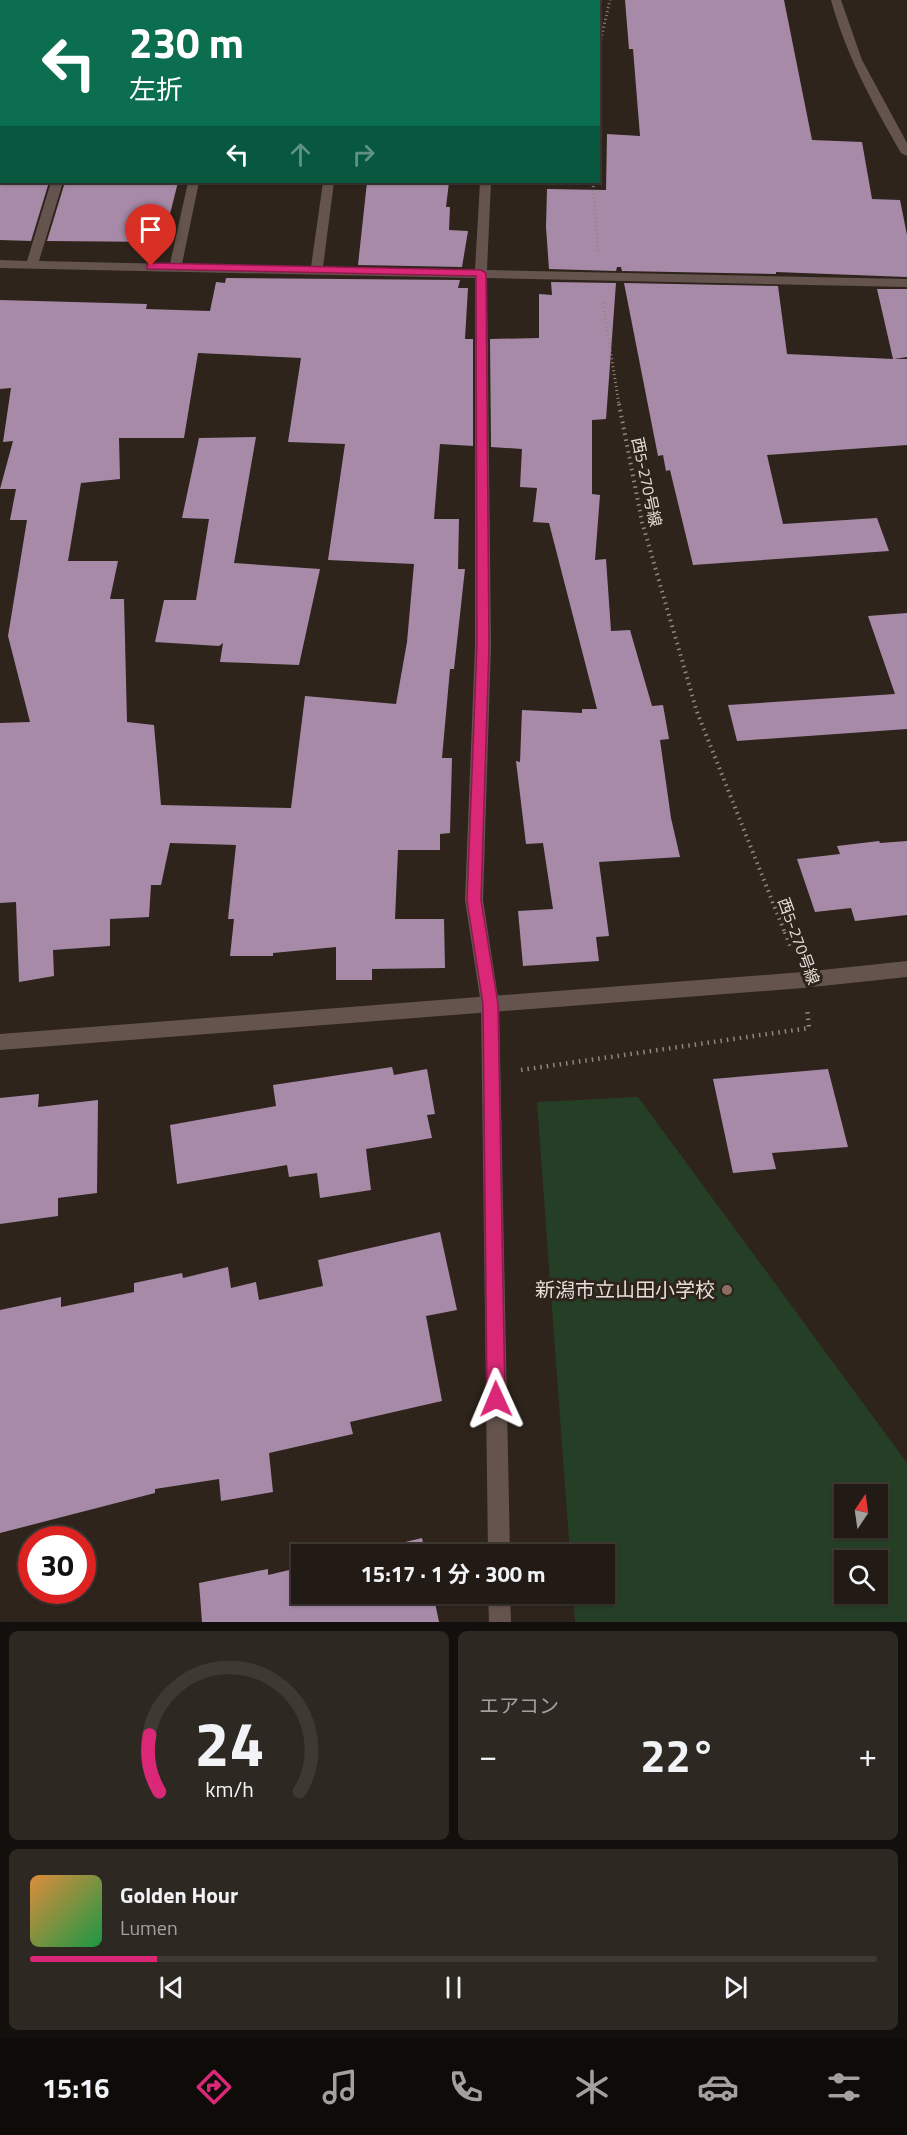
<!DOCTYPE html>
<html lang="ja">
<head>
<meta charset="utf-8">
<style>
	:root { --surface:#221b15; --page:#2e2822; --text:#f1f3f6; --muted:#a2a1a0; --line:#3f3934; --accent:#db2777 }
	body { margin:0; font-family:"Titillium Web","Noto Sans JP",sans-serif; background:var(--page); color:var(--text); height:100vh; display:flex; flex-direction:column; font-size:22px; white-space:nowrap }
	* { box-sizing:border-box; margin:0 }
	p { font-size:20px; color:var(--muted) }
	.icon { flex:none; width:33px; height:33px; fill:none; stroke:currentColor; stroke-width:2; stroke-linecap:round; stroke-linejoin:round }
	.map { position:relative; height:1622px; overflow:hidden }
	.sheet { display:flex; flex-direction:column; gap:9px; padding:9px; background:#130f0c; flex:1 }
	.sheet>* { flex:none }
	.guide { position:absolute; left:0px; top:0px; width:600px; height:183px; box-shadow:0 2px 4px #0004,0 0 0 2px var(--line); background:#0b6e4f; color:#fff; overflow:hidden }
	.needle { width:39px; rotate:13deg }
	.tools { position:absolute; left:834px; top:1484px; display:grid; gap:12px }
	.tools a { display:grid; place-items:center; width:54px; height:54px; border-radius:0px; background:var(--surface); box-shadow:0 2px 4px #0004,0 0 0 2px var(--line); font-size:30px }
	.speed { position:absolute; left:18px; top:1526px; display:flex; gap:12px; font-size:30px; font-weight:700; text-align:center }
	.speed>* { display:grid; place-content:center; width:78px; height:78px; border-radius:50%; background:var(--surface); box-shadow:0 2px 4px #0004,0 0 0 2px var(--line); line-height:1 }
	.speed .limit { border:9px solid #d22; background:#fff; color:#111 }
	.pin { position:absolute; display:grid; place-items:center; width:51px; height:51px; color:#fff; margin:-62px -26px; border-radius:50% 50% 50% 0; rotate:-45deg; box-shadow:0 0 6px #0007 }
	.pin .icon { rotate:45deg }
	.me { position:absolute; width:66px; margin:-33px; rotate:359deg; stroke-linejoin:round; filter:drop-shadow(0 0 4px #0008) }
	.turn { display:flex; align-items:center; gap:21px; height:126px; padding:0 30px; font-size:27px }
	.turn .icon { width:78px; height:78px; stroke-width:2.5 }
	.turn b { display:block; font-size:42px; line-height:51px }
	.lanes { display:flex; align-items:center; height:57px; padding:0 30px; background:#0003; justify-content:center; gap:30px; direction:ltr }
	.lanes .off { opacity:.35 }
	.big { font-size:45px; font-weight:700; line-height:1.1 }
	.sheet .widget { flex:1; display:flex; flex-direction:column; justify-content:center; gap:9px; min-width:0; padding:0 21px; border-radius:9px; background:var(--page) }
	.sheet .dial { align-items:center; gap:0 }
	.dial svg { height:156px; overflow:visible; fill:none; stroke:var(--line); stroke-width:7; stroke-linecap:round; text-anchor:middle }
	.dial text { fill:var(--text); stroke:none }
	.song { display:flex; align-items:center; gap:18px }
	.cover { width:72px; height:72px; border-radius:9px; background:linear-gradient(135deg,hsl(30 70% 55%),hsl(140 70% 35%)) }
	.played { height:6px; border-radius:3px; background:linear-gradient(90deg,var(--accent) 15%,var(--line) 15%) }
	.keys { display:flex; justify-content:space-around; direction:ltr }
	.heat { display:flex; justify-content:space-between; align-items:center; font-size:33px; direction:ltr }
	.sheet .tiles { flex:1; display:grid; gap:9px; grid-template-columns:1fr 1fr }
	.widget:last-child { grid-column:span 2 }
	.trip { position:absolute; left:291px; top:1544px; width:324px; height:60px; border-radius:0px; background:var(--surface); box-shadow:0 2px 4px #0004,0 0 0 2px var(--line); font-weight:700; line-height:60px; text-align:center }
	.tabs { display:flex; height:96px; justify-content:space-around; align-items:center; background:#0e0b08; color:var(--muted) }
	.tabs .icon { width:42px; height:42px }
	.tabs .active { color:var(--accent) }
	.tabs b { font-size:27px; color:var(--text) }
	.map>svg:first-child { display:block }
</style>
</head>
<body>
<div class="map">
<svg width="907" height="1622" viewBox="0 0 907 1622">
	<rect width="100%" height="100%" fill="#2e241c"/>
	<path fill="#253f27" fill-rule="evenodd" d="M638,1097L907,1463V1622H575L573,1593H604V1554H570L537,1102ZM844,1494H878V1527H844ZM844,1560H878V1593H844Z"/>
	<g fill="#a78aa8" fill-rule="evenodd">
		<polygon points="625,0 784,0 812,140 862,142 872,199 900,200 907,235 907,277 776,272 776,274 622,271 621,267 617,267 616,271 549,269 546,227 547,189 606,190 607,134 640,136 633,49 629,49"/>
		<polygon points="0,182 49,182 31,241 0,240"/>
		<polygon points="65,182 178,182 163,242 47,241"/>
		<polygon points="367,182 449,182 446,207 450,207 449,230 468,231 462,267 358,265"/>
		<path d="M226,278L460,280L458,288H468L465,339H473V446L440,444L434,519H459L458,569H465L454,669H450L442,758H452L450,833L440,834V850H398L395,919H444L445,968L372,969V980H336V947L273,953V956H230L234,919H228L236,845L170,843L161,885H151L149,917L110,919V946L53,950L54,976L19,982L16,902L0,903V723L30,722L8,636L27,520H10L16,489H0L13,441L3,442L11,388L0,389V300L147,304L146,309L210,311L216,282L225,283ZM198,353L301,358L288,442L345,444L328,560L414,564L407,642L396,704L305,696L291,808L161,805L154,725L127,722L124,599H110L118,561H68L81,483L120,479L119,438H184Z"/>
		<polygon points="551,282 616,283 606,419 592,420 592,494 600,495 595,560 606,559 611,631 630,630 652,706 663,705 669,739 660,740 671,818 680,857 599,862 609,936 596,937 599,961 523,966 518,911 553,909 543,843 526,844 516,761 520,762 522,710 582,713 582,709 597,709 549,523 533,522 537,488 520,487 522,449 491,447 490,339 539,338 539,294 552,295"/>
		<polygon points="624,283 778,286 787,354 893,359 877,289 907,289 907,357 894,359 907,359 907,445 767,455 783,524 877,518 889,551 693,565 670,470 666,471 663,455 658,456"/>
		<polygon points="256,437 234,563 320,569 299,665 220,662 223,643 219,646 155,642 164,600 196,600 209,519 182,518 199,438"/>
		<polygon points="907,613 907,729 737,741 728,705 895,694 868,616"/>
		<polygon points="879,841 880,843 907,841 907,915 855,921 851,908 815,912 797,859 840,854 837,846"/>
		<polygon points="392,1067 394,1075 427,1069 435,1114 427,1115 432,1138 366,1149 371,1190 320,1198 317,1173 289,1177 287,1165 177,1184 170,1125 276,1106 273,1085"/>
		<polygon points="828,1069 848,1147 772,1153 776,1169 733,1173 713,1079"/>
		<polygon points="39,1094 38,1107 98,1100 97,1193 58,1198 58,1216 0,1224 0,1098"/>
		<polygon points="440,1232 457,1310 426,1316 442,1401 350,1422 353,1434 269,1453 273,1492 221,1501 219,1479 155,1489 155,1493 0,1533 0,1310 61,1297 61,1307 134,1292 134,1283 182,1273 183,1278 228,1267 231,1288 256,1282 259,1300 323,1286 318,1260"/>
		<polygon points="422,1538 425,1554 355,1554"/>
		<polygon points="302,1567 302,1593 433,1593 439,1622 202,1622 199,1583 268,1569 268,1575"/>
	</g>
	<g fill="none" stroke-linecap="round" stroke-linejoin="round">
		<g stroke="#908781" stroke-width="3" stroke-dasharray="1 3" stroke-linecap="butt">
			<polyline points="598,51 610,0"/>
			<polyline points="593,182 598,251"/>
			<polyline points="603,303 619,405"/>
		</g>
		<polyline stroke="#908781" stroke-width="4" stroke-dasharray="1.5 4.5" stroke-linecap="butt" points="619,404 642,522 697,712 785,933"/>
		<g stroke="#908781" stroke-width="4.5" stroke-dasharray="1.5 5" stroke-linecap="butt">
			<polyline points="785,932 792,950"/>
			<polyline points="521,1070 809,1028 807,1009"/>
		</g>
		<g fill="#65544e" fill-rule="evenodd">
			<polygon points="240,0 308,0 239,2"/>
			<rect x="348" y="0" width="10" height="2"/>
			<rect x="487" y="0" width="10" height="2"/>
			<path d="M831,0H841L862,60L907,143V156L901,153C873,104 846,55 831,0Z"/>
			<rect x="0" y="50" width="2" height="6"/>
			<polygon points="51,182 63,182 39,261 170,264 188,182 199,182 182,264 311,267 323,182 334,182 323,267 475,270 480,182 491,182 487,270 907,279 907,287 487,278 491,646 483,900 499,1004 510,1554 488,1554 481,1004 465,900 475,646 475,278 0,268 0,260 27,261"/>
			<polygon points="488,1593 510,1593 511,1622 489,1622"/>
		</g>
		<polygon fill="#65544e" fill-rule="evenodd" points="907,961 907,977 803,988 0,1050 0,1034 803,972"/>
	</g>
	<polygon fill="#db2777" stroke="#8e194d" stroke-width="1.5" points="151,263 481,270 486,273 489,646 481,900 498,1004 505,1399 502,1405 496,1407 490,1405 487,1399 483,1004 467,900 477,646 476,276 147,269 147,264"/>
	<circle fill="#8d6e63" stroke="#2e241c" stroke-width="2" cx="727" cy="1290" r="6"/>
	<g text-anchor="middle" stroke-width="6" stroke-linejoin="round" paint-order="stroke">
		<g font-size="16" fill="#e5ddd8" stroke="#2e241c">
			<text transform="translate(647 482) rotate(78)" y="6">西5-270号線</text>
			<text transform="translate(799 941) rotate(70)" y="6">西5-270号線</text>
		</g>
		<g font-size="20" fill="#e5ddd8" stroke="#2e241c" text-anchor="end">
			<text x="715" y="1297">新潟市立山田小学校</text>
		</g>
	</g>
</svg>
<div class="tools">
<a><svg class="needle" viewBox="-14 -14 28 28"><path d="M0-13l5 13h-10z" fill="#e53935"/><path d="M0 13l5-13h-10z" fill="#a2a1a0"/></svg></a>
<a><svg class="icon" aria-label="search" viewBox="0 0 24 24"><circle cx="10" cy="10" r="6"/><path d="M15 15l6 6"/></svg></a>
</div>
<div class="speed"><div class="limit">30</div></div>
<div class="pin" style="left:151px;top:266px;background:#d93025"><svg class="icon" aria-label="arrive" viewBox="0 0 24 24"><path d="M6 21V4h12l-3 4 3 4H6"/></svg></div>
<svg class="me" style="left:496px;top:1399px" viewBox="-20 -20 40 40"><path d="M0-17L14 15 0 8-14 15z" fill="#db2777" stroke="#fff" stroke-width="4"/></svg>
<div class="trip">15:17 · 1 分 · 300 m</div>
<div class="guide">
<div class="turn"><svg class="icon" aria-label="left" viewBox="0 0 24 24"><path d="M17 20v-9H6M10 6l-5 5 5 5"/></svg><div><b>230 m</b>左折</div></div>
<div class="lanes"><svg class="icon" aria-label="left" viewBox="0 0 24 24"><path d="M17 20v-9H6M10 6l-5 5 5 5"/></svg><svg class="icon off" aria-label="ahead" viewBox="0 0 24 24"><path d="M12 20V5M6 11l6-6 6 6"/></svg><svg class="icon off" aria-label="right" viewBox="0 0 24 24"><path d="M7 20v-9h11M14 6l5 5-5 5"/></svg></div>
</div>
</div>
<section class="sheet">
<div class="tiles">
<div class="widget dial"><svg viewBox="0 0 100 80">
<path d="M14 69A42 42 0 1 1 86 69"/>
<path d="M14 69A42 42 0 0 1 9 40" stroke="#db2777"/>
<text x="50" y="56" font-size="32" font-weight="700">24</text>
<text x="50" y="72" font-size="11">km/h</text>
</svg></div>
<div class="widget"><p>エアコン</p>
<div class="heat"><a>−</a><b class="big">22°</b><a>+</a></div>
</div>
<div class="widget">
<div class="song"><i class="cover"></i><div><b>Golden Hour</b><p>Lumen</p></div></div>
<div class="played"></div>
<div class="keys"><svg class="icon" aria-label="previous" viewBox="0 0 24 24"><path d="M18 5L8 12l10 7zM5 5v14"/></svg><svg class="icon" aria-label="pause" viewBox="0 0 24 24"><path d="M8 5v14M16 5v14"/></svg><svg class="icon" aria-label="next" viewBox="0 0 24 24"><path d="M6 5l10 7-10 7zM19 5v14"/></svg></div>
</div>
</div>
</section>
<nav class="tabs">
<b>15:16</b>
<svg class="icon active" aria-label="directions" viewBox="0 0 24 24"><path d="M12 3l9 9-9 9-9-9zM9 14v-3h6M13 9l2 2-2 2"/></svg>
<svg class="icon" aria-label="music" viewBox="0 0 24 24"><path d="M9 18V5l10-2v13"/><circle cx="6" cy="18" r="3"/><circle cx="16" cy="16" r="3"/></svg>
<svg class="icon" aria-label="phone" viewBox="0 0 24 24"><path d="M5 4h4l2 5-3 2q2 4 5 5l2-3 5 2v4C11 20 4 13 5 4z"/></svg>
<svg class="icon" aria-label="climate" viewBox="0 0 24 24"><path d="M12 3v18M4 7l16 10M4 17L20 7"/></svg>
<svg class="icon" aria-label="car" viewBox="0 0 24 24"><path d="M5 17H2v-5l4-1 3-4h7l3 4 3 1v5h-3M9 17h6M6 11h13"/><circle cx="7" cy="17" r="2"/><circle cx="17" cy="17" r="2"/></svg>
<svg class="icon" aria-label="filters" viewBox="0 0 24 24"><path d="M4 7h16M4 17h16"/><circle cx="9" cy="7" r="2"/><circle cx="15" cy="17" r="2"/></svg>
</nav>
</body>
</html>
